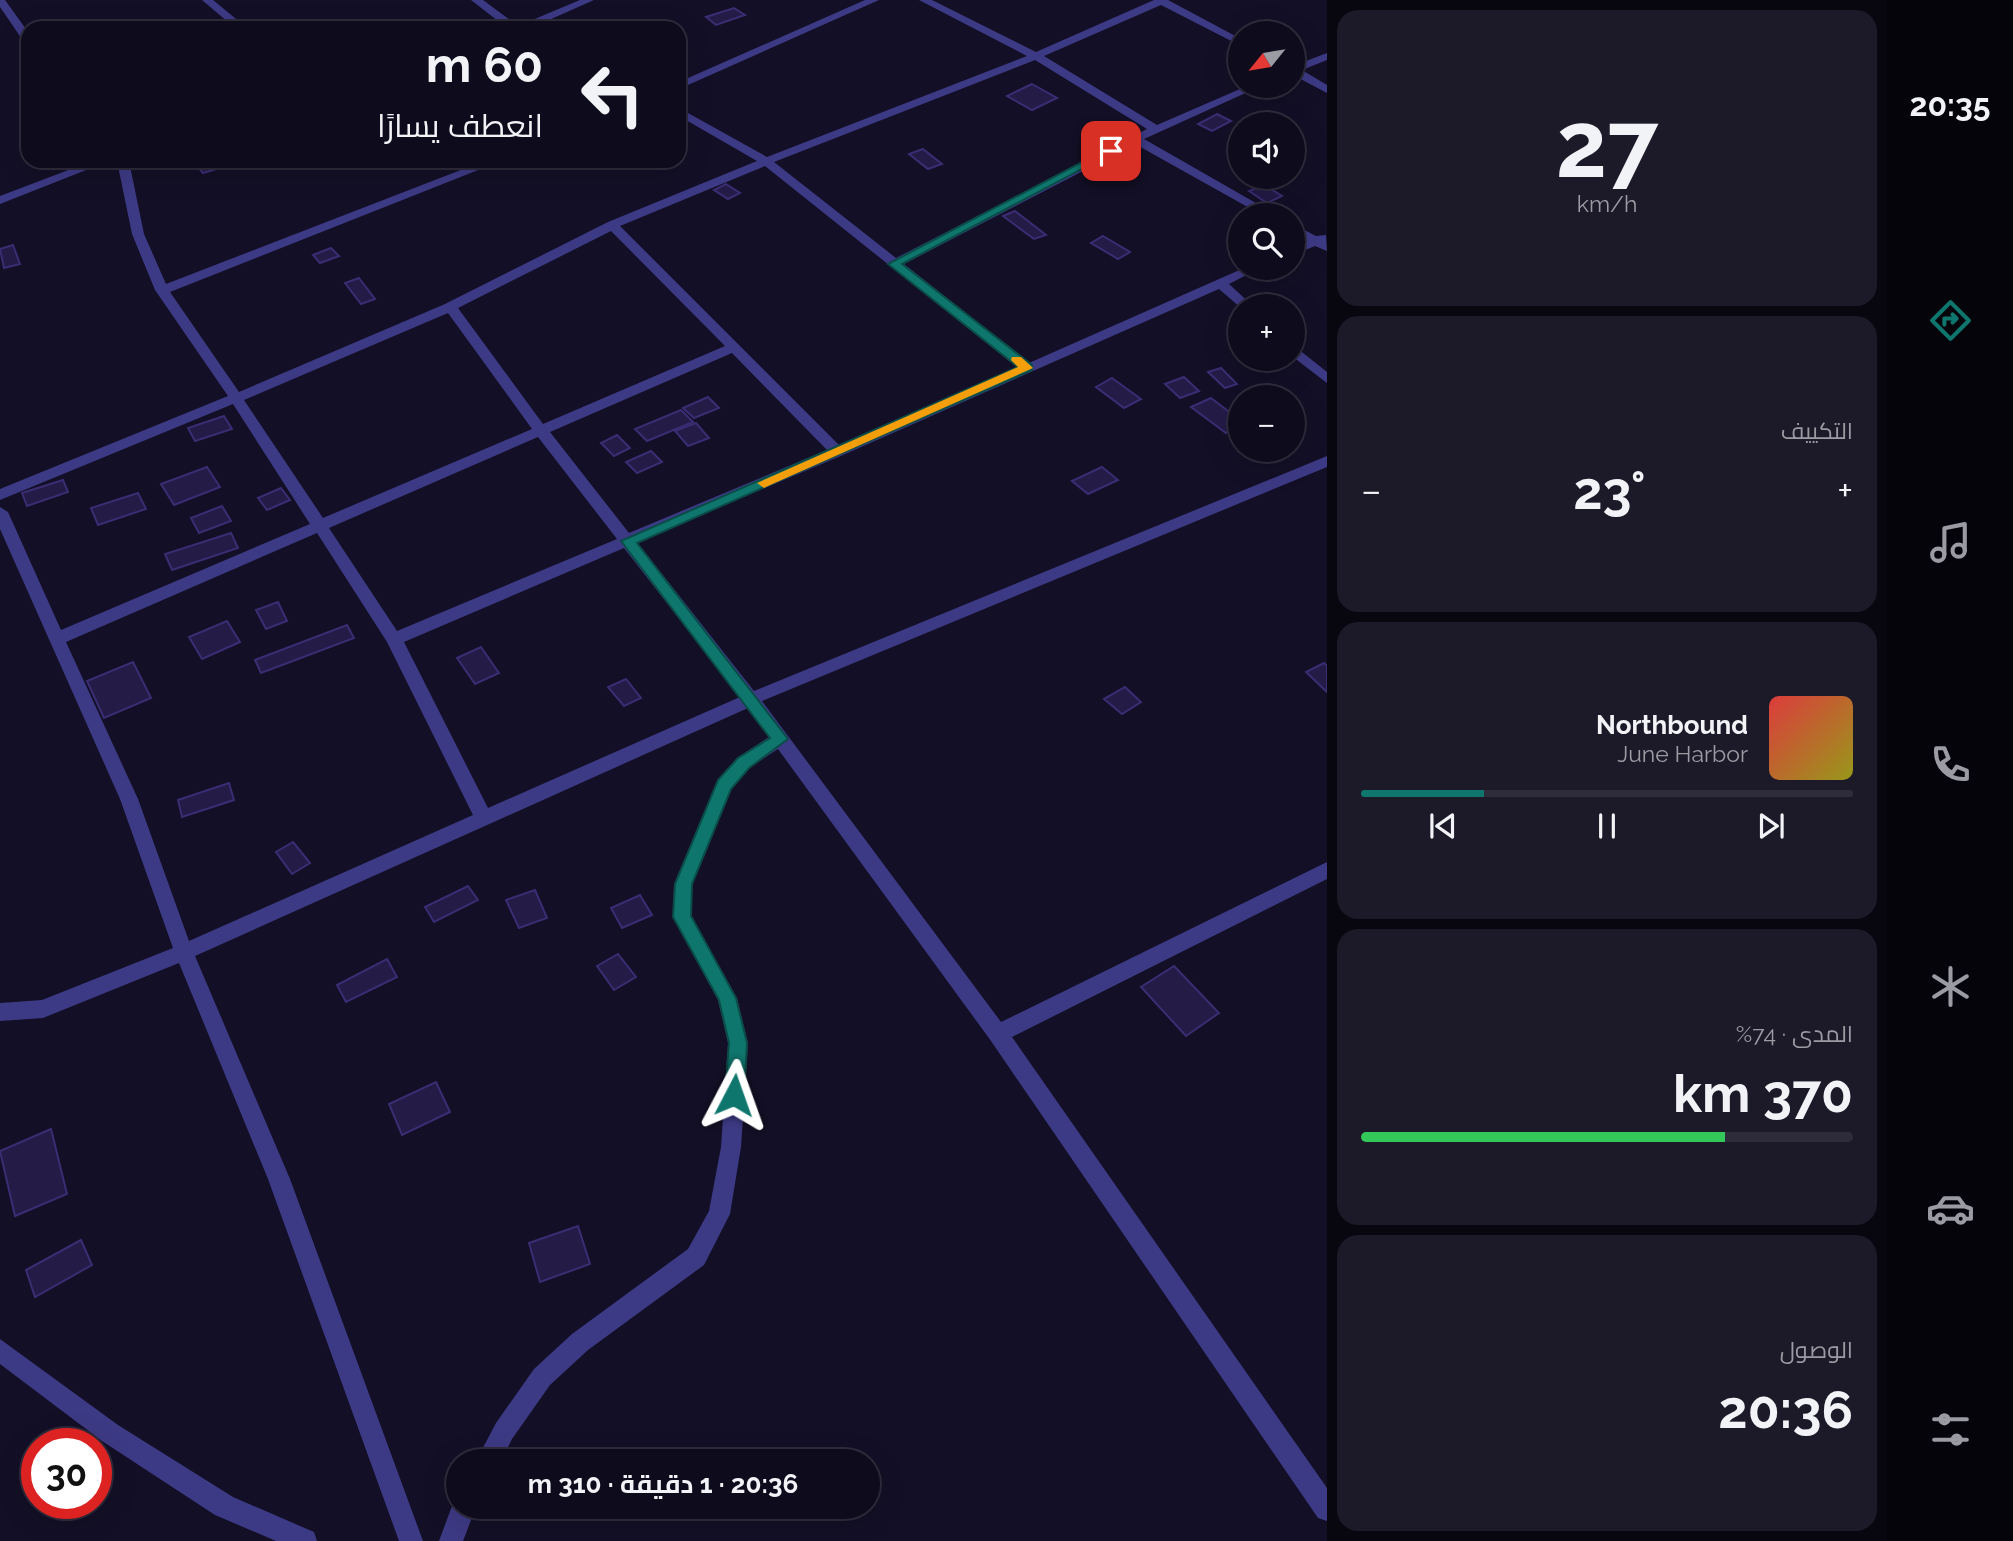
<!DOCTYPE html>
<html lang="ar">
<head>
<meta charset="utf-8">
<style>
	:root { --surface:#0e0b1c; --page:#1c1929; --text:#f1f3f6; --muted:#9b9ba3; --line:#2e2b3b; --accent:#0f766e }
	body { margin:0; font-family:Raleway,Cairo,sans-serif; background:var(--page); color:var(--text); direction:rtl; height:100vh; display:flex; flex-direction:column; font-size:26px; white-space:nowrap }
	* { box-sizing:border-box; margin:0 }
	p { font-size:23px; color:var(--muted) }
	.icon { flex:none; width:38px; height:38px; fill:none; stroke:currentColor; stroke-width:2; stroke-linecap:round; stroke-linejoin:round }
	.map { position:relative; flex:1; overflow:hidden; direction:ltr }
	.details { display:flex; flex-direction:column; gap:10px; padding:10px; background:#08060f; width:560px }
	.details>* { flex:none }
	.hud { position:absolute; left:21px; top:21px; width:665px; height:147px; border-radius:21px; box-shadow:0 7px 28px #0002,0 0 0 2px var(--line); direction:rtl; background:#0e0b1c; color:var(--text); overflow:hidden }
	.needle { width:46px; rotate:240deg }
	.controls { position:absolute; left:1228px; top:21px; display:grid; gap:14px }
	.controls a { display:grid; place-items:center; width:77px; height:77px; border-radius:50%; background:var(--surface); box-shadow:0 7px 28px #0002,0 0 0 2px var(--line); font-size:35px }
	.speed { position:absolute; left:21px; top:1428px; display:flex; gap:14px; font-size:35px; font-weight:700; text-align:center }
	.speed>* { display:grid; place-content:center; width:91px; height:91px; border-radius:50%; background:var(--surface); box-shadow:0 7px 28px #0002,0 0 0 2px var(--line); line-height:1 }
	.speed .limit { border:10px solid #d22; background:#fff; color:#111 }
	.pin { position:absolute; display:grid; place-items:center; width:60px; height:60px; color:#fff; margin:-30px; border-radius:14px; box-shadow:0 4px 10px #0006 }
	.me { position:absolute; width:77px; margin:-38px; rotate:4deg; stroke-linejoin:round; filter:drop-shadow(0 0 5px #0008) }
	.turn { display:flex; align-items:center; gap:24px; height:147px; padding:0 28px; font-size:32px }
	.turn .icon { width:91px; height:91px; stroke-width:2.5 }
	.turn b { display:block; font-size:49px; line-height:60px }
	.big { font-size:52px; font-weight:700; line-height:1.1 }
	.details .widget { flex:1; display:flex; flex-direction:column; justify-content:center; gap:10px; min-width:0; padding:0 24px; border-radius:21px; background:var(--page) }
	.details .dial { align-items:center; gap:0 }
	.dial b { font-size:91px; line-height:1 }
	.song { display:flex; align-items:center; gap:21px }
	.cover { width:84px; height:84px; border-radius:10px; background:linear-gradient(135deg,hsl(0 70% 55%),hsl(60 70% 35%)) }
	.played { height:7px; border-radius:4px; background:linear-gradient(90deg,var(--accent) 25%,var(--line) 25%) }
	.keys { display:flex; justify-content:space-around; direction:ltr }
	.heat { display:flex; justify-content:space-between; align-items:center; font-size:38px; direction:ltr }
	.charge { height:10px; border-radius:5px; background:linear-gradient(90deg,#34c759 74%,var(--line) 0) }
	.trip { position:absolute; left:446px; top:1449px; width:434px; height:70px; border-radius:35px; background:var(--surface); box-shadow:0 7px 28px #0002,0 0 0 2px var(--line); font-weight:700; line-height:70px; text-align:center; direction:rtl }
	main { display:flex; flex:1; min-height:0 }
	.menu { display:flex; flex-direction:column; width:126px; justify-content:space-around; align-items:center; background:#06040b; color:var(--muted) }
	.menu .icon { width:49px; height:49px }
	.menu .selected { color:var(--accent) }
	.menu b { font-size:32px; color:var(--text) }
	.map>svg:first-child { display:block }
</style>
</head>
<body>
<main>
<nav class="menu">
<b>20:35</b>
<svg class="icon selected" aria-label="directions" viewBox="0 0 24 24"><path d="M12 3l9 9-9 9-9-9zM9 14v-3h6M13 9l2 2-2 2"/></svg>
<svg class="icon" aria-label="music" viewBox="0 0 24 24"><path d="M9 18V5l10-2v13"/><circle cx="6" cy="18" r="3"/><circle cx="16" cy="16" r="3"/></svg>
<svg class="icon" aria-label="phone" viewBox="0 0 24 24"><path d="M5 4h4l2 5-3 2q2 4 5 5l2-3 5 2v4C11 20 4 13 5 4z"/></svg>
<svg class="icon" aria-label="climate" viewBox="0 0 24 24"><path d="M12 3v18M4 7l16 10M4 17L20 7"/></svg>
<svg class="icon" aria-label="car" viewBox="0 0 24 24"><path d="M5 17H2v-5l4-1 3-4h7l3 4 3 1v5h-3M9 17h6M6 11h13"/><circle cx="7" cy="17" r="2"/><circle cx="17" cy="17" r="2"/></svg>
<svg class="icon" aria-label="filters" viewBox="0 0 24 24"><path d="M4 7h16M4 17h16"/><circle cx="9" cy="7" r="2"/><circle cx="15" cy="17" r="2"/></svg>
</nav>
<section class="details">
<div class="widget dial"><b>27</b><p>km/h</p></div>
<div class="widget"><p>التكييف</p>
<div class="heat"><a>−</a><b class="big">23°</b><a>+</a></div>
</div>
<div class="widget">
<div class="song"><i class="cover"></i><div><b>Northbound</b><p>June Harbor</p></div></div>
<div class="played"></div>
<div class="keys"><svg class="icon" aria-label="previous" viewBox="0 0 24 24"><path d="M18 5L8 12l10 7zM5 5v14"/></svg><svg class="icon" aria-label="pause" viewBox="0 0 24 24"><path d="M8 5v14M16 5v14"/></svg><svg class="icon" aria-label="next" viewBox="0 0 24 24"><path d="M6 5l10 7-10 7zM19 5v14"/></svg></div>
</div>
<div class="widget"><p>المدى · 74%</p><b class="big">370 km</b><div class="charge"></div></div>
<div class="widget"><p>الوصول</p><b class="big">20:36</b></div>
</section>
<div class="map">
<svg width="1327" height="1541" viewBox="0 0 1327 1541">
	<rect width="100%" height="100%" fill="#130f26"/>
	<g fill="#241b47" stroke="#3b2d73" stroke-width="2">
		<polygon points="734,8 745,15 716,25 706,17"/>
		<polygon points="1032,84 1057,98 1032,110 1007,96"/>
		<polygon points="1217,114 1231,121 1212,131 1198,124"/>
		<polygon points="923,149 942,164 928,169 909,154"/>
		<polygon points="207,161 230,161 233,164 203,173 196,165"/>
		<polygon points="726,184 740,193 728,199 714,190"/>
		<polygon points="1264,185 1282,196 1267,203 1249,191"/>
		<polygon points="1015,211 1046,235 1034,239 1003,216"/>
		<polygon points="1103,236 1130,252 1118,259 1091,243"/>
		<polygon points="13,245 20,264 4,268 0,249"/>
		<polygon points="331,248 339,256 320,263 313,255"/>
		<polygon points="359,278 375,299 361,304 345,283"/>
		<polygon points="1221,368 1237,384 1225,388 1208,372"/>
		<polygon points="1184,377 1199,391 1180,398 1165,384"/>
		<polygon points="1112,378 1141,399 1124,408 1096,387"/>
		<polygon points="708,397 719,408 694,418 683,408"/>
		<polygon points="1211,398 1241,421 1241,426 1226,433 1191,407"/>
		<polygon points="681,410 693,422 647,441 635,429"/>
		<polygon points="224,416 232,429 195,441 188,428"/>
		<polygon points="696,423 709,438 688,446 675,431"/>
		<polygon points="617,435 630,448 614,456 601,443"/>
		<polygon points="651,451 662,462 637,473 626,462"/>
		<polygon points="207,467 220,487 174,505 161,484"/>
		<polygon points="1102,467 1118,480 1088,494 1072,481"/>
		<polygon points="63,480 68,492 27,506 22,493"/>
		<polygon points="281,488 290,500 267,510 258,498"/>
		<polygon points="138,493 146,509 98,525 91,508"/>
		<polygon points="222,506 231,521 199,533 191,518"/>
		<polygon points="231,533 238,548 172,570 165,554"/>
		<polygon points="278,602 287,621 266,629 256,610"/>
		<polygon points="227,621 240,642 202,659 189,637"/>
		<polygon points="347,625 354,638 261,673 255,660"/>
		<polygon points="481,647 499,673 475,684 457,658"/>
		<polygon points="133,662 151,698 104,718 87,681"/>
		<polygon points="1324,663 1327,666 1327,692 1306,672"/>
		<polygon points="626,679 641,698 624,706 608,687"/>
		<polygon points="1125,687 1141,702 1122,714 1104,699"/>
		<polygon points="229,783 234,800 182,817 178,800"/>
		<polygon points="293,842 310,863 292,874 276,852"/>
		<polygon points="468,886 478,900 434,922 425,907"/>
		<polygon points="535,890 547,918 519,928 506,900"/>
		<polygon points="640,895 652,915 622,928 611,908"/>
		<polygon points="618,954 636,977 614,990 597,966"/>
		<polygon points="387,959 397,977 346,1002 337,985"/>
		<polygon points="1174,966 1219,1013 1186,1036 1141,987"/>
		<polygon points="436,1082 450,1112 402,1135 389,1104"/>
		<polygon points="51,1129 67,1194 15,1216 0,1151"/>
		<polygon points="578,1226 590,1264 540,1282 529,1243"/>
		<polygon points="81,1240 92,1265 35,1297 26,1270"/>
	</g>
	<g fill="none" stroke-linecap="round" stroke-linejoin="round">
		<g fill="#3d3a85" fill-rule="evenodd">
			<polygon points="0,0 5,0 28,32 28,43 24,42 0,7"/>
			<polygon points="202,0 213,0 247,28 235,28"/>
			<polygon points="471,0 483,0 518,26 580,0 594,0 531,28 507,28"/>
			<polygon points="865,0 879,0 679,89 679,82"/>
			<path d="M919,0H932L1036,52L1154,0H1168L1241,39V46L1161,5L1044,56L1157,125L1247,86H1261L1144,139L1277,215H1262L1135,144L904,264L1029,363L1244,268H1260L1229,284L1253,306L1241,308L1219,289L843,455L637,542L754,691L1327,456V467L762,701L1001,1022L1327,862V879L1012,1037L1327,1488V1521L1318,1518L991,1041L778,749L749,768L731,789L692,884L691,916L737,998L748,1043L741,1147L730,1214L704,1265L588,1350L550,1385L512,1439L501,1461H476L496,1423L534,1369L572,1334L688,1249L709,1211L721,1147L728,1043L718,1000L673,917L674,884L718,780L737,758L769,737L748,708L195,956L290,1179L423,1541H399L268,1179L179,963L43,1018L0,1021V1003L42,1000L173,948L120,799L0,529V507L8,512L61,630L310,524L233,404L0,500V489L228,396L155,290L132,234L117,161H129L144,234L166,284L484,161H501L170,292L239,392L445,304L608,222L757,161L679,116V108L767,157L1027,56ZM1035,60L1147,129L896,258L774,162ZM765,166L1018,368L839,445L620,226ZM611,231L725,346L543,424L458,308ZM448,313L532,429L323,518L244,400ZM732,353L827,450L629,533L550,432ZM538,437L617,539L397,631L329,528ZM317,533L387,642L473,815L189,941L138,799L66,642ZM624,548L740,697L488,808L404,642Z"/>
			<polygon points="1327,53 1327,60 1302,70 1327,85 1327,93 1293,75 1293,66"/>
			<polygon points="92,161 109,161 0,204 0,196"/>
			<polygon points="1293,224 1316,236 1326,235 1327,251 1315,246 1293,255 1293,246 1306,240 1293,233"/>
			<polygon points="1293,345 1327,372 1327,383 1293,357"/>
			<polygon points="0,1339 118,1425 233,1497 314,1532 317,1541 276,1541 215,1515 102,1441 0,1364"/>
			<polygon points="458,1497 458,1507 476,1507 463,1541 439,1541 455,1498"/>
		</g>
	</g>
	<polygon fill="#0f766e" stroke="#0a4d48" stroke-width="2" points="1107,149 1116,151 902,264 1032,365 1032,370 637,543 788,739 749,768 731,789 692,884 691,916 736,998 747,1043 744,1095 741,1101 734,1104 728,1101 725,1095 729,1043 719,1000 673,917 675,884 718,780 738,758 770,738 621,541 1018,367 888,264"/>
	<polygon fill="#f59e0b" points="1012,357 1021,357 1033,368 768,486 764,488 757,483 1018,367 1011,360"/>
</svg>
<div class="controls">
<a><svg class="needle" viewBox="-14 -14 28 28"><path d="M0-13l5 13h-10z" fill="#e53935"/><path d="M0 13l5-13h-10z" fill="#9b9ba3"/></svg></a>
<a><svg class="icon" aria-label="sound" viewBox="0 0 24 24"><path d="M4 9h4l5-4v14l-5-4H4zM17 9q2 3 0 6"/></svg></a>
<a><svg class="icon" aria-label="search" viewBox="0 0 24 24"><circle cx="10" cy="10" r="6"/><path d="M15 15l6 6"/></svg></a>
<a>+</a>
<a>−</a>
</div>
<div class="speed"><div class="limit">30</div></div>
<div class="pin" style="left:1111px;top:151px;background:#d93025"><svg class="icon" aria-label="arrive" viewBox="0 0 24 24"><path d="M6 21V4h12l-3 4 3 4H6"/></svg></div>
<svg class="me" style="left:734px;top:1095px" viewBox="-20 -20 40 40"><path d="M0-17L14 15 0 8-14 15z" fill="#0f766e" stroke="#fff" stroke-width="4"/></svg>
<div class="trip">20:36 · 1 دقيقة · 310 m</div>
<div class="hud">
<div class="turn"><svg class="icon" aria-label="left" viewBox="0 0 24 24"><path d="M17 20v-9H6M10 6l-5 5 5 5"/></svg><div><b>60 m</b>انعطف يسارًا</div></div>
</div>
</div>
</main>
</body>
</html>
